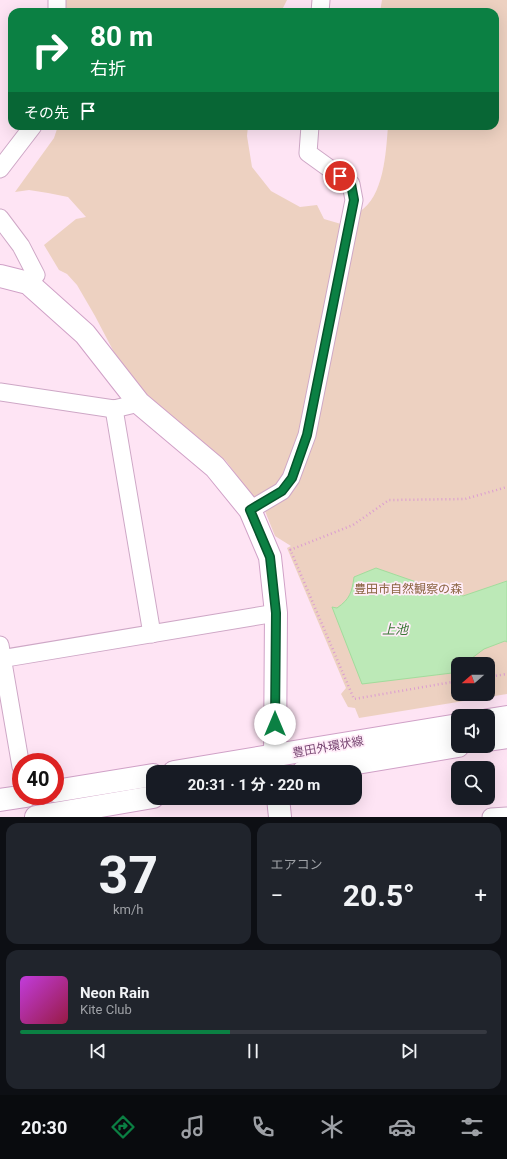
<!DOCTYPE html>
<html lang="ja">
<head>
<meta charset="utf-8">
<style>
	:root { --surface:#171b24; --page:#20242c; --text:#f1f3f6; --muted:#9ea1a6; --line:#363941; --accent:#0b8043 }
	body { margin:0; font-family:Roboto,"Noto Sans JP",sans-serif; background:var(--page); color:var(--text); height:100vh; display:flex; flex-direction:column; font-size:15px; white-space:nowrap }
	* { box-sizing:border-box; margin:0 }
	p { font-size:13px; color:var(--muted) }
	.icon { flex:none; width:22px; height:22px; fill:none; stroke:currentColor; stroke-width:2; stroke-linecap:round; stroke-linejoin:round }
	.map { position:relative; height:817px; overflow:hidden }
	.drawer { display:flex; flex-direction:column; gap:6px; padding:6px; background:#0d0f14; flex:1 }
	.drawer>* { flex:none }
	.top-card { position:absolute; left:8px; top:8px; width:491px; height:122px; border-radius:12px; box-shadow:0 4px 16px #0002; background:#0b8043; color:#fff; overflow:hidden }
	.needle { width:26px; rotate:250deg }
	.buttons { position:absolute; left:451px; top:657px; display:grid; gap:8px }
	.buttons a { display:grid; place-items:center; width:44px; height:44px; border-radius:8px; background:var(--surface); box-shadow:0 4px 16px #0002; font-size:20px }
	.speed { position:absolute; left:12px; top:753px; display:flex; gap:8px; font-size:20px; font-weight:700; text-align:center }
	.speed>* { display:grid; place-content:center; width:52px; height:52px; border-radius:50%; background:var(--surface); box-shadow:0 4px 16px #0002; line-height:1 }
	.speed .limit { border:6px solid #d22; background:#fff; color:#111 }
	.pin { position:absolute; display:grid; place-items:center; width:34px; height:34px; color:#fff; margin:-17px; border:2px solid #fff; border-radius:50%; box-shadow:0 1px 4px #0007 }
	.me { position:absolute; width:44px; margin:-22px; rotate:0deg; stroke-linejoin:round; filter:drop-shadow(0 0 3px #0008) }
	.turn { display:flex; align-items:center; gap:14px; height:84px; padding:0 16px; font-size:18px }
	.turn .icon { width:52px; height:52px; stroke-width:2.5 }
	.turn b { display:block; font-size:28px; line-height:34px }
	.then { display:flex; align-items:center; height:38px; padding:0 16px; background:#0003; gap:8px; font-size:15px }
	.big { font-size:30px; font-weight:700; line-height:1.1 }
	.drawer .widget { flex:1; display:flex; flex-direction:column; justify-content:center; gap:6px; min-width:0; padding:0 14px; border-radius:12px; background:var(--page) }
	.drawer .dial { align-items:center; gap:0 }
	.dial b { font-size:52px; line-height:1 }
	.song { display:flex; align-items:center; gap:12px }
	.cover { width:48px; height:48px; border-radius:6px; background:linear-gradient(135deg,hsl(290 70% 55%),hsl(340 70% 35%)) }
	.played { height:4px; border-radius:2px; background:linear-gradient(90deg,var(--accent) 45%,var(--line) 45%) }
	.keys { display:flex; justify-content:space-around; direction:ltr }
	.heat { display:flex; justify-content:space-between; align-items:center; font-size:22px; direction:ltr }
	.drawer .tiles { flex:1; display:grid; gap:6px; grid-template-columns:1fr 1fr }
	.widget:last-child { grid-column:span 2 }
	.trip { position:absolute; left:146px; top:765px; width:216px; height:40px; border-radius:12px; background:var(--surface); box-shadow:0 4px 16px #0002; font-weight:700; line-height:40px; text-align:center }
	.tab-bar { display:flex; height:64px; justify-content:space-around; align-items:center; background:#090b0e; color:var(--muted) }
	.tab-bar .icon { width:28px; height:28px }
	.tab-bar .on { color:var(--accent) }
	.tab-bar b { font-size:18px; color:var(--text) }
	.map>svg:first-child { display:block }
</style>
</head>
<body>
<div class="map">
<svg width="507" height="817" viewBox="0 0 507 817">
	<rect width="100%" height="100%" fill="#fee4f4"/>
	<g fill="#edd1c1" fill-rule="evenodd">
		<polygon points="64,0 287,0 281,12 64,12"/>
		<path d="M382,0H507V694L359,718L355,708L348,707L341,694L346,688L287,548L291,546L275,536L265,511L284,497L359,212C384,197 386,152 388,126H495V12H380ZM458,664H488V694H458Z"/>
		<polygon points="58,126 248,126 247,136 252,167 271,191 300,207 317,205 324,219 341,224 303,409 303,434 276,490 255,500 226,461 143,398 127,377 95,316 77,285 67,274 59,270 44,245 76,219 86,217 68,197 48,193 29,190 15,192 54,138"/>
	</g>
	<path fill="#bce9b7" stroke="#a2dc9c" d="M376,568L422,584L463,596L507,581V642L505,641L484,649L464,664H458V669L452,673L362,684L332,607L337,608C350,599 352,592 354,577Z"/>
	<g fill="none" stroke-linecap="round" stroke-linejoin="round">
		<g stroke="#cea7c6" stroke-width="19">
			<g id="street">
				<polyline points="57,0 57,12"/>
				<polyline points="320,12 321,0"/>
				<polyline points="0,169 33,126"/>
				<polyline points="0,218 21,246 36,275 28,283"/>
				<polyline points="0,392 114,409 139,403"/>
				<polyline points="114,409 152,634"/>
				<polyline points="250,510 282,491 291,478 307,435 354,200 351,184 308,153 310,126"/>
				<polyline points="0,645 21,767"/>
				<polyline points="0,659 276,613"/>
				<polyline points="491,817 507,816"/>
			</g>
		</g>
		<g stroke="#d0a1c7" stroke-width="24">
			<g id="secondary">
				<polyline points="0,276 28,283 85,334 139,403 215,467 250,510 270,557 276,613 275,756"/>
				<polyline points="488,720 507,717"/>
				<polyline points="488,740 507,737"/>
				<polyline points="174,772 458,725"/>
				<polyline points="303,772 458,746"/>
				<polyline points="55,791 153,775"/>
				<polyline points="278,798 280,817"/>
				<polyline points="0,800 26,796"/>
				<polyline points="36,817 153,797"/>
			</g>
		</g>
		<g stroke="#db9cd1" stroke-width="2.5" stroke-dasharray="1 3" stroke-linecap="butt">
			<polyline points="290,549 354,699 458,681"/>
			<polyline points="290,550 353,525 389,500 465,499 507,487"/>
			<polyline points="488,677 507,674"/>
		</g>
		<use href="#street" stroke="#fff" stroke-width="17"/>
		<use href="#secondary" stroke="#fff" stroke-width="22"/>
	</g>
	<g fill="none" stroke-linecap="round" stroke-linejoin="round">
		<g stroke="#07532c" stroke-width="10">
			<polyline id="route" points="275,724 276,613 270,557 250,510 282,491 292,478 307,435 354,200 351,184 340,176"/>
		</g>
		<use href="#route" stroke="#0b8043" stroke-width="7"/>
	</g>
	<g text-anchor="middle" stroke-width="3.5" stroke-linejoin="round" paint-order="stroke">
		<g font-size="12" fill="#8c6543" stroke="#ffecf8">
			<text x="408" y="593">豊田市自然観察の森</text>
		</g>
		<g font-size="12" fill="#794773" stroke="#ffecf8">
			<text transform="translate(328 747) rotate(-10)" y="4">豊田外環状線</text>
		</g>
		<g font-size="13" font-style="italic" fill="#3c7837" stroke="#ffecf8">
			<text x="395" y="634">上池</text>
		</g>
	</g>
</svg>
<div class="buttons">
<a><svg class="needle" viewBox="-14 -14 28 28"><path d="M0-13l5 13h-10z" fill="#e53935"/><path d="M0 13l5-13h-10z" fill="#9ea1a6"/></svg></a>
<a><svg class="icon" aria-label="sound" viewBox="0 0 24 24"><path d="M4 9h4l5-4v14l-5-4H4zM17 9q2 3 0 6"/></svg></a>
<a><svg class="icon" aria-label="search" viewBox="0 0 24 24"><circle cx="10" cy="10" r="6"/><path d="M15 15l6 6"/></svg></a>
</div>
<div class="speed"><div class="limit">40</div></div>
<div class="pin" style="left:340px;top:176px;background:#d93025"><svg class="icon" aria-label="arrive" viewBox="0 0 24 24"><path d="M6 21V4h12l-3 4 3 4H6"/></svg></div>
<svg class="me" style="left:275px;top:724px" viewBox="-20 -20 40 40"><circle r="19" fill="#fff"/><path d="M0-13L10 11 0 6-10 11z" fill="#0b8043"/></svg>
<div class="trip">20:31 · 1 分 · 220 m</div>
<div class="top-card">
<div class="turn"><svg class="icon" aria-label="right" viewBox="0 0 24 24"><path d="M7 20v-9h11M14 6l5 5-5 5"/></svg><div><b>80 m</b>右折</div></div>
<div class="then">その先<svg class="icon" aria-label="arrive" viewBox="0 0 24 24"><path d="M6 21V4h12l-3 4 3 4H6"/></svg></div>
</div>
</div>
<section class="drawer">
<div class="tiles">
<div class="widget dial"><b>37</b><p>km/h</p></div>
<div class="widget"><p>エアコン</p>
<div class="heat"><a>−</a><b class="big">20.5°</b><a>+</a></div>
</div>
<div class="widget">
<div class="song"><i class="cover"></i><div><b>Neon Rain</b><p>Kite Club</p></div></div>
<div class="played"></div>
<div class="keys"><svg class="icon" aria-label="previous" viewBox="0 0 24 24"><path d="M18 5L8 12l10 7zM5 5v14"/></svg><svg class="icon" aria-label="pause" viewBox="0 0 24 24"><path d="M8 5v14M16 5v14"/></svg><svg class="icon" aria-label="next" viewBox="0 0 24 24"><path d="M6 5l10 7-10 7zM19 5v14"/></svg></div>
</div>
</div>
</section>
<nav class="tab-bar">
<b>20:30</b>
<svg class="icon on" aria-label="directions" viewBox="0 0 24 24"><path d="M12 3l9 9-9 9-9-9zM9 14v-3h6M13 9l2 2-2 2"/></svg>
<svg class="icon" aria-label="music" viewBox="0 0 24 24"><path d="M9 18V5l10-2v13"/><circle cx="6" cy="18" r="3"/><circle cx="16" cy="16" r="3"/></svg>
<svg class="icon" aria-label="phone" viewBox="0 0 24 24"><path d="M5 4h4l2 5-3 2q2 4 5 5l2-3 5 2v4C11 20 4 13 5 4z"/></svg>
<svg class="icon" aria-label="climate" viewBox="0 0 24 24"><path d="M12 3v18M4 7l16 10M4 17L20 7"/></svg>
<svg class="icon" aria-label="car" viewBox="0 0 24 24"><path d="M5 17H2v-5l4-1 3-4h7l3 4 3 1v5h-3M9 17h6M6 11h13"/><circle cx="7" cy="17" r="2"/><circle cx="17" cy="17" r="2"/></svg>
<svg class="icon" aria-label="filters" viewBox="0 0 24 24"><path d="M4 7h16M4 17h16"/><circle cx="9" cy="7" r="2"/><circle cx="15" cy="17" r="2"/></svg>
</nav>
</body>
</html>
